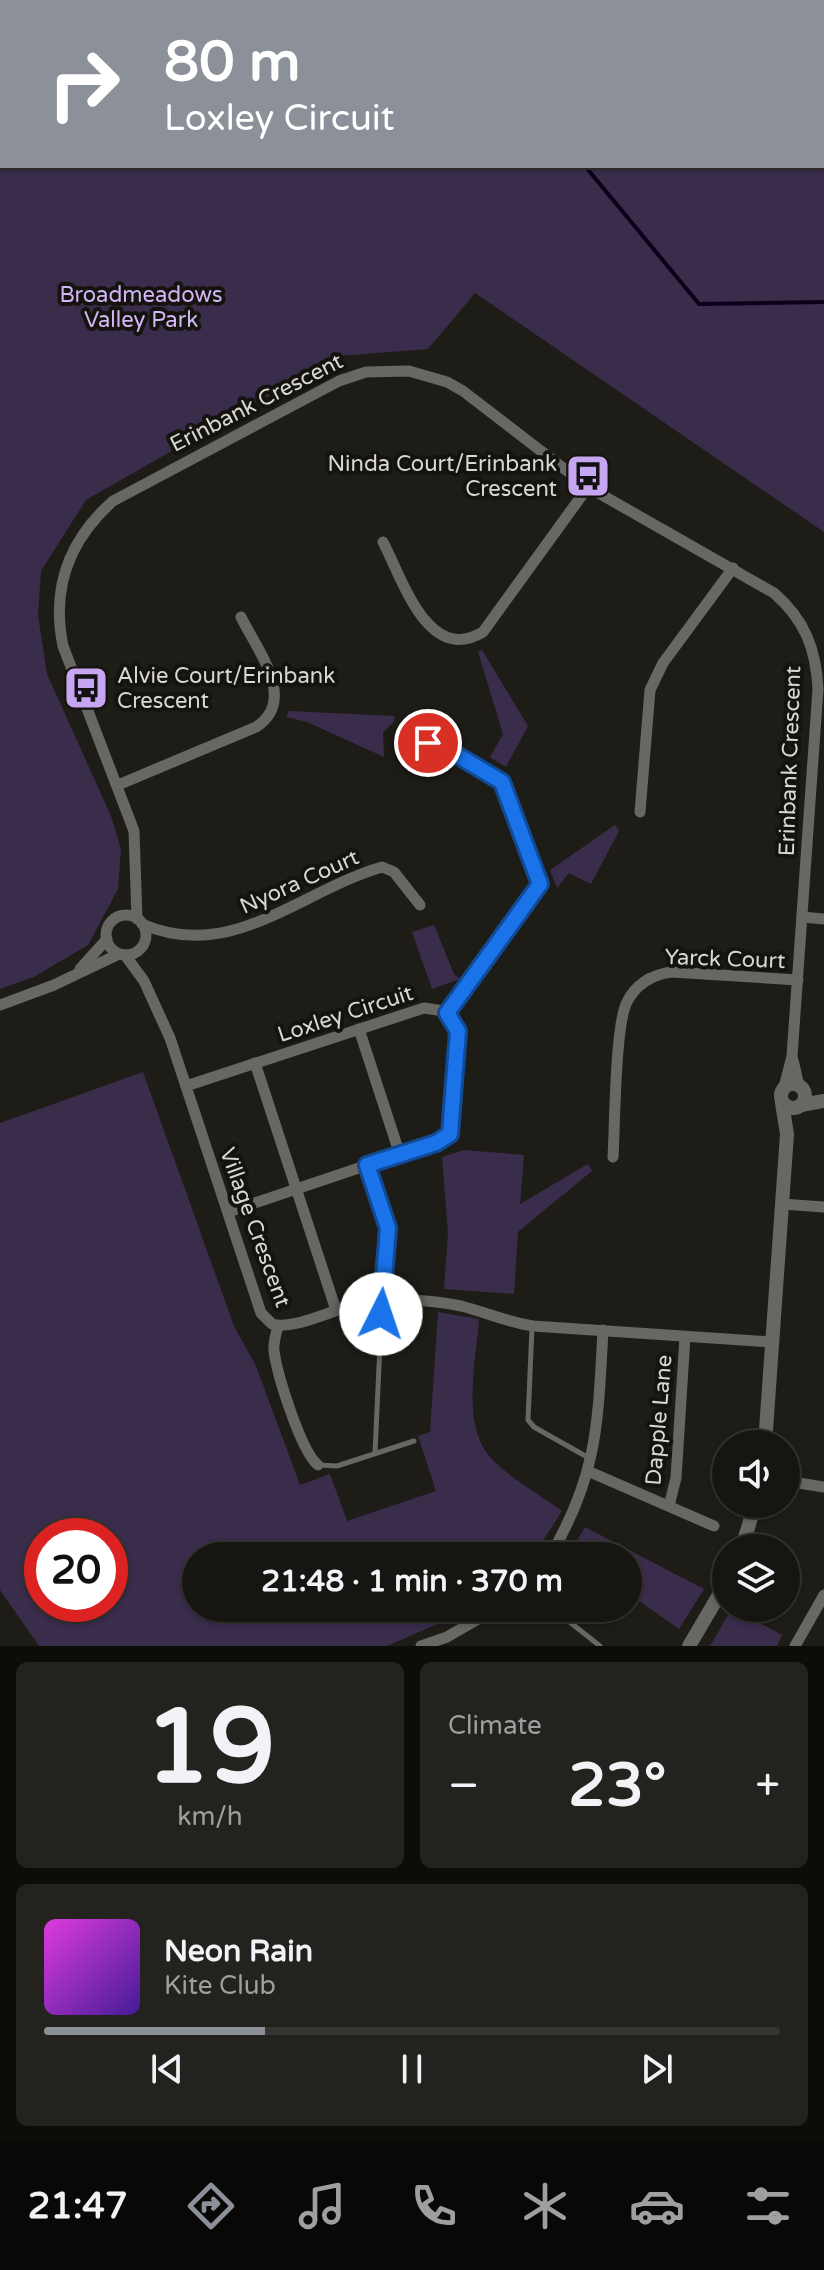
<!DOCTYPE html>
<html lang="en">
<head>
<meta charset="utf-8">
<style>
	:root { --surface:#161511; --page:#23221f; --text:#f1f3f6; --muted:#9e9f9f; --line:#353431; --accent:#8c9099 }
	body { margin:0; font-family:"Varela Round",sans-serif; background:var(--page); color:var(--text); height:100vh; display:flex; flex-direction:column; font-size:30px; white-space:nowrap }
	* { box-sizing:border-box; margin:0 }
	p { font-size:26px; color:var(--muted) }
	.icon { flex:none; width:44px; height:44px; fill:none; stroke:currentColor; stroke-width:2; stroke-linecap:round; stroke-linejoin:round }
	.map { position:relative; height:1646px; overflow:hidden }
	.details { display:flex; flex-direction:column; gap:16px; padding:16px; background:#0c0c09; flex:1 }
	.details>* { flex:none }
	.hud { position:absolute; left:0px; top:0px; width:824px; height:168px; box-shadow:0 2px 6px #0004,0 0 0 2px var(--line); background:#8c9099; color:#fff; overflow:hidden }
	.tools { position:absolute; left:712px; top:1430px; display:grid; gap:16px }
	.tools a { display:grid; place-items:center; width:88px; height:88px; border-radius:50%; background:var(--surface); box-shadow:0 2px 6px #0004,0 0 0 2px var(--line); font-size:40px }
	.speed { position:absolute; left:24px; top:1518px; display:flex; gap:16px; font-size:40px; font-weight:700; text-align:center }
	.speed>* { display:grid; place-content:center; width:104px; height:104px; border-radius:50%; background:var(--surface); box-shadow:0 2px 6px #0004,0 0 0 2px var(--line); line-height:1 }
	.speed .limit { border:12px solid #d22; background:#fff; color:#111 }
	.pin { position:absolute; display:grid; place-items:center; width:68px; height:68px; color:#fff; margin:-34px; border:4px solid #fff; border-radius:50%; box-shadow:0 2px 8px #0007 }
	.me { position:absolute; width:88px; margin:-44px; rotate:4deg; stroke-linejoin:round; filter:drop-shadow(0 0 6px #0008) }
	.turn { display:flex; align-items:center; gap:28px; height:168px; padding:0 32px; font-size:36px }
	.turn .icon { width:104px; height:104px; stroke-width:2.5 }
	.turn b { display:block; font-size:56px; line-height:68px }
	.big { font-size:60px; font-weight:700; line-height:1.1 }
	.details .card { flex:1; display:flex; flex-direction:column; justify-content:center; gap:12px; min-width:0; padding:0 28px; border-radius:12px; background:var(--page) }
	.details .dial { align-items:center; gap:0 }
	.dial b { font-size:104px; line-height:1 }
	.song { display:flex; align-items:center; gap:24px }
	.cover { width:96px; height:96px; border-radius:12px; background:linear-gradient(135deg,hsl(300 70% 55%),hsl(260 70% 35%)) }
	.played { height:8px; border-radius:4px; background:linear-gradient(90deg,var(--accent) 30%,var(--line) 30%) }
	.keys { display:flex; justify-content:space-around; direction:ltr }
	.heat { display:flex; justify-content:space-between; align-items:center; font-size:44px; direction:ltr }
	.details .tiles { flex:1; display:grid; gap:16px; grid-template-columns:1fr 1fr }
	.card:last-child { grid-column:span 2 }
	.trip { position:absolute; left:182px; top:1542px; width:460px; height:80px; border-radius:40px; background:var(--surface); box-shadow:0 2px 6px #0004,0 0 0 2px var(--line); font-weight:700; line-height:80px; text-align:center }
	.dock { display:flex; height:128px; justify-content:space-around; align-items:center; background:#090807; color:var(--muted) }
	.dock .icon { width:56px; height:56px }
	.dock .on { color:var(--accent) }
	.dock b { font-size:36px; color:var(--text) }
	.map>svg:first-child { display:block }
</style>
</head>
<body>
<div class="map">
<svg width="824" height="1646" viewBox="0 0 824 1646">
	<rect width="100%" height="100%" fill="#1e1c17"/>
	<g fill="#3a2c4b" fill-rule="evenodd">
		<path d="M0,0H824V532L475,293L428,349L338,356L86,500L41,571L38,615L47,674L111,816L121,849L118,889L88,945L34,977L0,989ZM2,2H822V166H2Z"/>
		<polygon points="482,650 528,726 506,767 490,757 503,734 478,652"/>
		<polygon points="289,711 395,716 394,722 383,732 384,757 307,722 286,717"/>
		<polygon points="615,825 619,831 591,884 569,873 557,888 550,870"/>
		<polygon points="434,925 454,974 460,979 432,989 412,932"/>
		<path d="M143,1072L234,1326L256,1366L300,1485L330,1474L347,1521L436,1491L418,1436L430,1432L438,1312L479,1319C476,1363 459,1431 496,1463C515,1481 540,1495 562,1511L533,1556H196V1608H474L387,1646H39L0,1590V1123ZM42,1536H110V1604H42Z"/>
		<polygon points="464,1150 524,1155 520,1204 588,1164 592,1171 518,1232 514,1294 444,1289 448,1233 442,1157"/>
		<polygon points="585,1527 704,1589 679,1629 628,1593 628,1556 577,1556 571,1552"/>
		<polygon points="732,1608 782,1635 777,1646 710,1646"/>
	</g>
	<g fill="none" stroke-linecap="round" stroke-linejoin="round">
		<g stroke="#0b0019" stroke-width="4">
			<polyline points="150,0 153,2"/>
			<polyline points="464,0 466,2"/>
			<polyline points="237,2 240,0"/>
			<polyline points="585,166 699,304 824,302"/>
		</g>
		<g stroke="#686764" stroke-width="5">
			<polyline points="532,1327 528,1420 534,1427 589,1458"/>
			<polyline points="375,1453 382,1301"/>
			<polyline points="319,1465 337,1466 414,1441"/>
			<polyline points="552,1608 600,1646"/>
		</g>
		<g stroke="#686764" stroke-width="11">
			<path d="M383,542C403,580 428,665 483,632L588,487"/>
			<polyline points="409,741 447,749 502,782 540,884 447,1013"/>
			<path d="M118,785L256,727C298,700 257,650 241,617"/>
			<polyline points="640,812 650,690 663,663 733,568"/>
			<circle cx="126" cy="935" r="20"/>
			<polyline points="802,917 824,919"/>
			<path d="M137,919L134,831L63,646C51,588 69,540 113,501L339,381L366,372L409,371L447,382L463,391L588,487L774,593C805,620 816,649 818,689L792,1056L784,1087"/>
			<path d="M142,924C231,963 300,891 382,867L394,872L420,905"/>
			<path d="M125,955L144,981L170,1038L261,1313L272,1324C297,1331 340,1305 368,1302C396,1298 432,1300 461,1306C485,1312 507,1322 533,1326L772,1342"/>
			<polyline points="80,969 107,939"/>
			<polyline points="0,1005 54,985 119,954"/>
			<polyline points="359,1029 400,1155"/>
			<polyline points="793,1060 799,1086"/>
			<polyline points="255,1063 336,1310"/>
			<polyline points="186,1086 424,1008 444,1011 457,1025 452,1127 445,1139 228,1212"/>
			<path d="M613,1157C615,1125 615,1025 627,1002C636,984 651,975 671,972L798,980"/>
			<polyline points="367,1165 388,1228 382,1300"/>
			<polyline points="782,1204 824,1207"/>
			<path d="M278,1326C276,1334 273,1343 274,1351C277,1374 301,1452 318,1465"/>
			<polyline points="590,1472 714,1526"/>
			<polyline points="786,1481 824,1487"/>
			<polyline points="669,1506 676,1478 685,1337"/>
			<path d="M550,1556C598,1475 598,1422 603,1330"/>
			<polyline points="421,1646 447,1637 497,1608"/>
			<polyline points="795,1646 824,1595"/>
		</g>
		<g stroke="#686764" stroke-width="14">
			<circle cx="793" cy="1096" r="12"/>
			<polyline points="801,1105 824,1101"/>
			<polyline points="765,1444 787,1134 782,1103"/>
			<polyline points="742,1548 755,1504"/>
			<polyline points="689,1646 726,1583"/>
		</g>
	</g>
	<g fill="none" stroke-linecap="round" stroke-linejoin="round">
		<g stroke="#114b97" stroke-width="20">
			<polyline id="route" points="381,1314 388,1228 367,1165 436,1143 450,1134 458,1031 447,1013 540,884 502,782 447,749 428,743"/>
		</g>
		<use href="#route" stroke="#1a73e8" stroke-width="14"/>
	</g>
	<defs>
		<g id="bus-square" transform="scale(2.3)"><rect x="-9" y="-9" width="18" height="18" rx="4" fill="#c6a6f0" stroke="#15130e"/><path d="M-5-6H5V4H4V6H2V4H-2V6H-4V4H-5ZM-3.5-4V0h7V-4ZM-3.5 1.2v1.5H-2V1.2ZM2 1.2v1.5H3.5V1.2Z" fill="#111"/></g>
	</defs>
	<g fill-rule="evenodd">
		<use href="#bus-square" x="588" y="476"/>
		<use href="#bus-square" x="86" y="688"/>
	</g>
	<g text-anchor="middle" stroke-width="8" stroke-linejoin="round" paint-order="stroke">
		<g font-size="22" fill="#d1b5f6" stroke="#15130e">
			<text x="141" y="302">Broadmeadows<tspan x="141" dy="25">Valley Park</tspan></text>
		</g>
		<g font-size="22" fill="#d8d7d3" stroke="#15130e">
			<text transform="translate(256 402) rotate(-27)" y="8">Erinbank Crescent</text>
			<text transform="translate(789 761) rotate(-88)" y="8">Erinbank Crescent</text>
			<text transform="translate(299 881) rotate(-24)" y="8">Nyora Court</text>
			<text transform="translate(725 958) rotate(2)" y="8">Yarck Court</text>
			<text transform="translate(345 1013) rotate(-18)" y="8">Loxley Circuit</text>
			<text transform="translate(256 1227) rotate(70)" y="8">Village Crescent</text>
			<text transform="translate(658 1420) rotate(-85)" y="8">Dapple Lane</text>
		</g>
		<g font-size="22" fill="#d8d7d3" stroke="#15130e" text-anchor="end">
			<text x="557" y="471">Ninda Court/Erinbank<tspan x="557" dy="25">Crescent</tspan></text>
			<text x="117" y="683" text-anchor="start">Alvie Court/Erinbank<tspan x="117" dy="25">Crescent</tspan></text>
		</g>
	</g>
</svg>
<div class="tools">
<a><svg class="icon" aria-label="sound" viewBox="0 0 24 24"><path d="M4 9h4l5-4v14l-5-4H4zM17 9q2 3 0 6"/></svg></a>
<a><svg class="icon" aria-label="layers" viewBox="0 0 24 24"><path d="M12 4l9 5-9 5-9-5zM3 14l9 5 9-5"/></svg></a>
</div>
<div class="speed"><div class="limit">20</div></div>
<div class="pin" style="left:428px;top:743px;background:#d93025"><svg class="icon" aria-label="arrive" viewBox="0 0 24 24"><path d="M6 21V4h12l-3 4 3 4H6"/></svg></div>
<svg class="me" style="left:381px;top:1314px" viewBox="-20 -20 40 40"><circle r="19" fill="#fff"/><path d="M0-13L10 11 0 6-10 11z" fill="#1a73e8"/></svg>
<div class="trip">21:48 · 1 min · 370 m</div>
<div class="hud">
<div class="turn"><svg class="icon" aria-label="right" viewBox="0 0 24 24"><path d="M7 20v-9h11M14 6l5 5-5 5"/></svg><div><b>80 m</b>Loxley Circuit</div></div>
</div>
</div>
<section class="details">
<div class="tiles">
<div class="card dial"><b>19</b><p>km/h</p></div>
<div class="card"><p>Climate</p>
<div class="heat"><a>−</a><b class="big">23°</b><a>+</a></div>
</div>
<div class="card">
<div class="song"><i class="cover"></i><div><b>Neon Rain</b><p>Kite Club</p></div></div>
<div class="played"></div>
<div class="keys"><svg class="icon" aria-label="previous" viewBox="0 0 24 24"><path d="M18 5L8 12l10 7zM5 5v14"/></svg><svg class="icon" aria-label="pause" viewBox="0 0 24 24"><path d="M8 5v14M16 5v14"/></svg><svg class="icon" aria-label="next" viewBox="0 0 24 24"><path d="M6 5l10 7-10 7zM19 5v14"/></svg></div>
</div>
</div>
</section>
<nav class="dock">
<b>21:47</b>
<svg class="icon on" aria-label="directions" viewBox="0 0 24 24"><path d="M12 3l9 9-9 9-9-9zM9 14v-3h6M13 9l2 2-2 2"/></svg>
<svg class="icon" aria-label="music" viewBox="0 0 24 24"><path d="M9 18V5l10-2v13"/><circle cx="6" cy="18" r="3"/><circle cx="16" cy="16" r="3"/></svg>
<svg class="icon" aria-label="phone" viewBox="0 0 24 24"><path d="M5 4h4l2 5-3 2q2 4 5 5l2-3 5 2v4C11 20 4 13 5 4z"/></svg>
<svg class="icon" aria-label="climate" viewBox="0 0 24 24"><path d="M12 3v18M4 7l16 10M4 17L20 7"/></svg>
<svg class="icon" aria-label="car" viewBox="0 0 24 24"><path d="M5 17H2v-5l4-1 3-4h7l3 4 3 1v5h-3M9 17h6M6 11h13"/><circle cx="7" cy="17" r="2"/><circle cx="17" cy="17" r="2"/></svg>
<svg class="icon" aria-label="filters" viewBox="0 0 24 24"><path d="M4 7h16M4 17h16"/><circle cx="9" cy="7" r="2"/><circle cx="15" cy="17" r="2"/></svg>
</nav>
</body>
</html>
